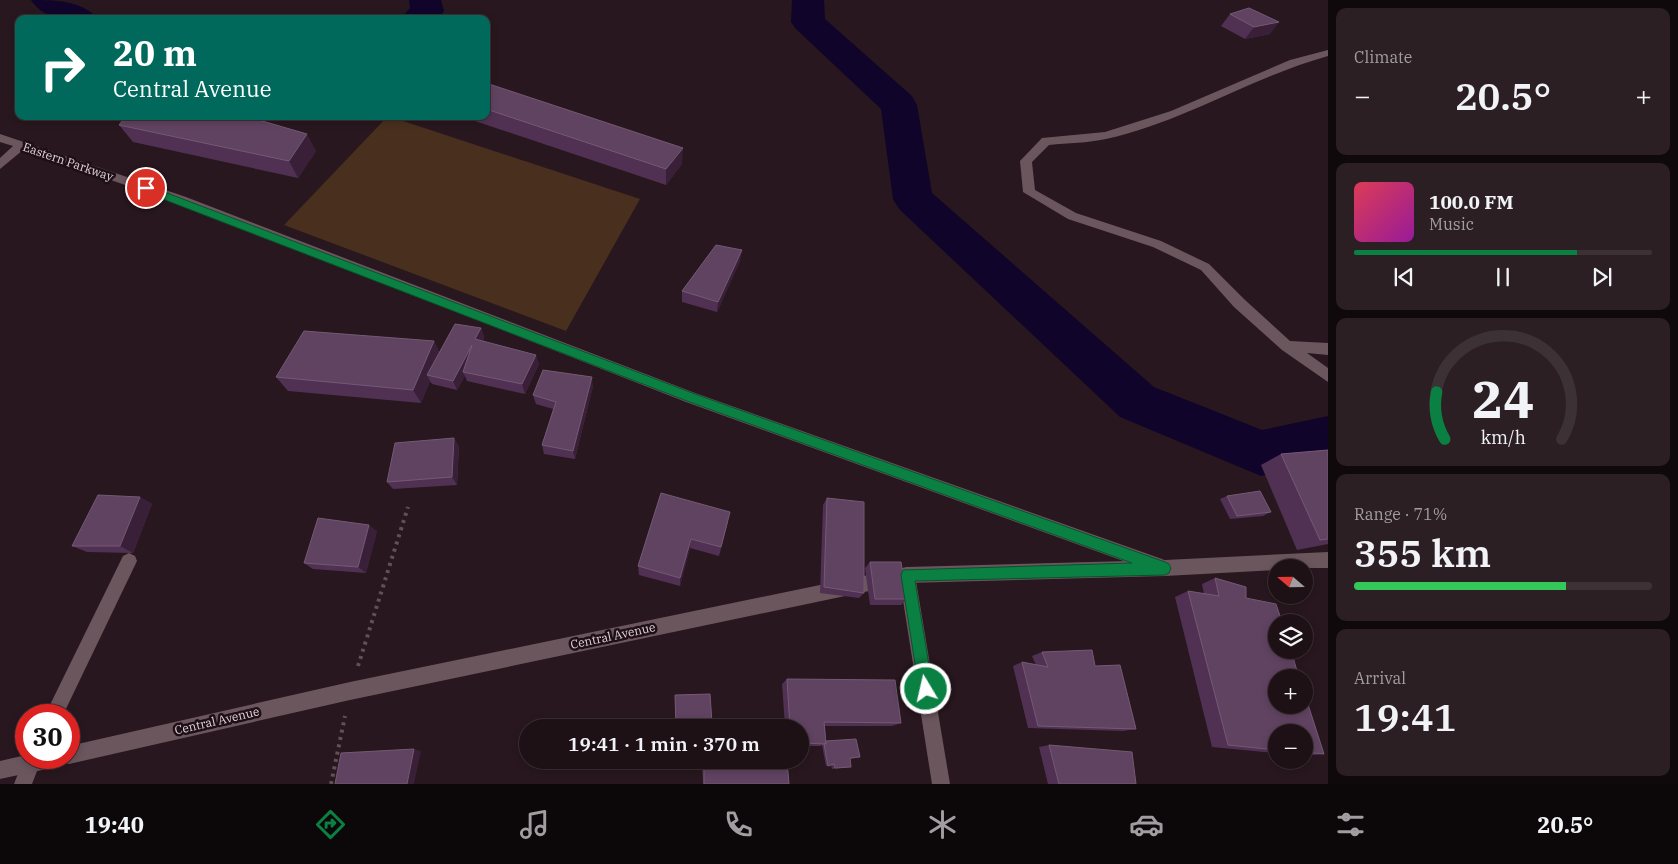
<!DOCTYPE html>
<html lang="en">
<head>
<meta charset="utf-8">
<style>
	:root { --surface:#1e1116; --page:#2b1f23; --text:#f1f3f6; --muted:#a19da1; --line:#3c3135; --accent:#0b8043 }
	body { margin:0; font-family:"IBM Plex Serif",serif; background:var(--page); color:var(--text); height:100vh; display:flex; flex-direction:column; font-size:19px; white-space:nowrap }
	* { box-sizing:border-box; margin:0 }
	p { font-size:16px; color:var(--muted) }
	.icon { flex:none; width:28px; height:28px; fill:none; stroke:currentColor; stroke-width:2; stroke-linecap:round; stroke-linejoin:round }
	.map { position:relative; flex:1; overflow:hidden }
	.panel { display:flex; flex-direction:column; gap:8px; padding:8px; background:#10090c; width:350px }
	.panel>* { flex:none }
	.guide { position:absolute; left:15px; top:15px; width:475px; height:105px; border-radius:10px; box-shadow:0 2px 8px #0003,0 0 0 1px var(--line); background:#00695c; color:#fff; overflow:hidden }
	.needle { width:32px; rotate:290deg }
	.buttons { position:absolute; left:1268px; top:559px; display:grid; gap:10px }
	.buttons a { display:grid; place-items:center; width:45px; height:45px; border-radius:50%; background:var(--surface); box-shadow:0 2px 8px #0003,0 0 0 1px var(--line); font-size:25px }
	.speed { position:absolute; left:15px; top:704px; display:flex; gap:10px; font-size:25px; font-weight:700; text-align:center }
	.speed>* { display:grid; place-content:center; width:65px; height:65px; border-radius:50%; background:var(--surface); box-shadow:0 2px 8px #0003,0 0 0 1px var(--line); line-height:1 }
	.speed .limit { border:8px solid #d22; background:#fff; color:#111 }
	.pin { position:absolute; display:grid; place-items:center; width:42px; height:42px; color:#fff; margin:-21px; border:2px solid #fff; border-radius:50%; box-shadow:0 1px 5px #0007 }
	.me { position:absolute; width:55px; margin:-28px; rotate:351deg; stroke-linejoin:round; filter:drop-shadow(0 0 4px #0008) }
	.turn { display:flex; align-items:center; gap:18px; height:105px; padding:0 15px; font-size:22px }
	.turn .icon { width:65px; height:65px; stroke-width:2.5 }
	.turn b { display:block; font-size:35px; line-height:42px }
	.big { font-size:38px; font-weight:600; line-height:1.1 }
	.panel .tile { flex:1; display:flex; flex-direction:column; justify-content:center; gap:8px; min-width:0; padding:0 18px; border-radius:10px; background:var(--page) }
	.panel .dial { align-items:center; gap:0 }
	.dial svg { height:130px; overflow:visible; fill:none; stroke:var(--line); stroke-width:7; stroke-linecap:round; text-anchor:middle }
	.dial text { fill:var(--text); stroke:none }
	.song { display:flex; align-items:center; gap:15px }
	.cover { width:60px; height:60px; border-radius:8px; background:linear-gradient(135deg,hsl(350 70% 55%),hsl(300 70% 35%)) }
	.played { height:5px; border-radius:2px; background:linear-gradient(90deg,var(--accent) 75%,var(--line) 75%) }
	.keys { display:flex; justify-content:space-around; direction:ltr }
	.heat { display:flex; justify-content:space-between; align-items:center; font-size:28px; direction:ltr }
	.charge { height:8px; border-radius:4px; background:linear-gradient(90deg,#34c759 71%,var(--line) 0) }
	.trip { position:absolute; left:519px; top:719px; width:290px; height:50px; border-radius:25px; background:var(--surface); box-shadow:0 2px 8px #0003,0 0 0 1px var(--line); font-weight:600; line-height:50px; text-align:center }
	.tabs { display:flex; height:80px; justify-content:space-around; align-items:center; background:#0c0709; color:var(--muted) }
	.tabs .icon { width:35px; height:35px }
	.tabs .selected { color:var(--accent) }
	.tabs b { font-size:22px; color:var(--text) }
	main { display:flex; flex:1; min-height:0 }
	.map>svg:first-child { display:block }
</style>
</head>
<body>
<main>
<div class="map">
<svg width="1328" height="784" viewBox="0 0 1328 784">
	<rect width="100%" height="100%" fill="#28171e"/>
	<polygon fill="#492f1d" points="388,116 640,199 566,331 284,225"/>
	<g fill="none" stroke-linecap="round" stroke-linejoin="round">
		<g fill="#11042a" fill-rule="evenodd">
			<path d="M31,0C55,0 82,0 98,19C73,19 46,23 31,0Z"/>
			<polygon points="409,0 441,0 444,11 438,19 400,19 410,8"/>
			<polygon points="792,0 824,0 825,19 912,96 917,105 932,193 1154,387 1262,430 1328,416 1328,460 1261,476 1120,417 899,209 893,199 881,109 796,29 791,22"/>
		</g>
		<g stroke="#615157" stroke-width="4" stroke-dasharray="3 4.5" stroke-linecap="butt">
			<polyline points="358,666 408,507"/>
			<polyline points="331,784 345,716"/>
		</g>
		<g fill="#6b565e" fill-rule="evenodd">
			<path d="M1328,50V56C1252,77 1184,122 1106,139C1088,143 1068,143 1049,145L1032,162L1035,190L1076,213L1161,241L1209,264L1244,299L1290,341L1328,343V355L1307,353L1328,368V382L1282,350L1234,307L1201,270L1153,247L1068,219L1023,192L1020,161L1042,138L1105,132L1171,111L1290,60Z"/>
			<polygon points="0,134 186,197 695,393 1162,559 1168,562 1170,567 1168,572 1162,575 686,402 178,203 23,150 0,169 0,158 13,146 0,142"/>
			<polygon points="129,553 135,556 137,561 63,715 45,715 123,556"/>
			<polygon points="907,567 913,569 915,575 950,784 932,784 899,575 901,569"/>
			<polygon points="26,753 26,758 42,758 32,784 14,784"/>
		</g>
		<polygon fill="#6b565e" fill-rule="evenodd" points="1328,552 1328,568 1276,568 1276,570 1165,576 907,583 350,700 69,764 63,762 56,767 0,779 0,761 26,755 26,758 69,758 69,746 350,682 907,567 1165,560"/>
	</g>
	<g fill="#513153">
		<polygon points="1230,14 1270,34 1245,39 1221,26"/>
		<polygon points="486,83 682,164 666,185 460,116 486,116"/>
		<polygon points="119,125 316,151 298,178 133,142"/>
		<polygon points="740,261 717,312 682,302 682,291"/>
		<polygon points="481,328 484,337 483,341 539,364 525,394 467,381 465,376 457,390 432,384 430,381 421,403 288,391 276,377 434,341 439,352"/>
		<polygon points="593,386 575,459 544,454 542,445 553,409 536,404 533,395"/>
		<polygon points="459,446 457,485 393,489 387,482"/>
		<polygon points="1328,450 1328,544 1297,550 1261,465 1281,454"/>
		<polygon points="661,493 728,522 719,556 690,548 680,586 639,575 638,566"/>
		<polygon points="1227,496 1271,512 1263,516 1230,519 1220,499"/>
		<polygon points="140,497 152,504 133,553 87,552 72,546"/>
		<polygon points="827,498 864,593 859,598 820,593 823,505"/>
		<polygon points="377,531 366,573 313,569 304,563"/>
		<polygon points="870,562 907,599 901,605 870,605 865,568"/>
		<polygon points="1215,578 1246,598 1324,754 1304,756 1304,732 1276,732 1276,753 1212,747 1175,597 1188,591 1204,594 1202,584"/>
		<polygon points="1042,652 1095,666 1136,729 1123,731 1028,728 1013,666 1022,662 1036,665 1032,656"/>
		<polygon points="787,679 901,723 892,726 825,726 826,741 860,757 850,759 849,767 832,769 831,765 826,766 822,745 820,746 800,746 800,728 702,728 703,725 700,725 700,728 676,728 675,695 712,723 711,725 785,726 782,684"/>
		<polygon points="1049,745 1136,784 1048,784 1039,747"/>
		<polygon points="677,760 701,760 700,762 678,763"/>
		<polygon points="702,760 787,760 789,784 703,784"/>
	</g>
	<g fill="#3a1f38">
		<polygon points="1279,22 1270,34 1245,39 1254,27"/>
		<polygon points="307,134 316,151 298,178 289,161"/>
		<polygon points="683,148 682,164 666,185 666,169"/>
		<polygon points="742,250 740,261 717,312 718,302"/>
		<polygon points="481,328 484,337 479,349 475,339"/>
		<polygon points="434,341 441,355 427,375 430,381 421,403 413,390"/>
		<polygon points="472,345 463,372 465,376 457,390 453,381"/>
		<polygon points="536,355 539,364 525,394 522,384"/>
		<polygon points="592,377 593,386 575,459 573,451"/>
		<polygon points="454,438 459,446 457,485 452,477"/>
		<polygon points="140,497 152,504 133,553 120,546"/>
		<polygon points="369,525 377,531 366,573 358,567"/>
		<polygon points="691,539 690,548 680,586 680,578"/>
		<polygon points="414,749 421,751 414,784 407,784"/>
	</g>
	<g fill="#604361" stroke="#745974">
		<polygon points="1249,8 1279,22 1254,27 1230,14"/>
		<polygon points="486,83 683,148 666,169 486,109"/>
		<polygon points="126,116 245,116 307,134 289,161 119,125"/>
		<polygon points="716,245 742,250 718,302 682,291"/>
		<polygon points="455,324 481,328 475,339 536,355 522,384 463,372 472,345 453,381 427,375"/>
		<polygon points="304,331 434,341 413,390 276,377"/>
		<polygon points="543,370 592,377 573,451 542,445 556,402 533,395"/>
		<polygon points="454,438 452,477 387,482 395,443"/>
		<polygon points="1328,450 1328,539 1320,540 1281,454"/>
		<polygon points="1260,491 1271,512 1237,516 1227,496"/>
		<polygon points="661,493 730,512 721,547 691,539 680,578 638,566"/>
		<polygon points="98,495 140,497 120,546 72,546"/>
		<polygon points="827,498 864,502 864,593 824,587"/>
		<polygon points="318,518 369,525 358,567 304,563"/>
		<polygon points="870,562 901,562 907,599 875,599"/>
		<polygon points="1215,578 1246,587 1246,598 1276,604 1282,622 1276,622 1276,650 1291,650 1299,678 1276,678 1276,705 1304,705 1304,692 1324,754 1304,752 1304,732 1276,732 1276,750 1228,745 1188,591 1219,596"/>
		<polygon points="1092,650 1095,666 1120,665 1136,729 1038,726 1022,662 1048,667 1042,652"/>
		<polygon points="787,679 895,680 901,723 824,722 826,744 800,743 800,728 790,728"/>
		<polygon points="710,694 712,723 699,723 700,728 676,728 675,695"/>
		<polygon points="703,725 785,726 786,728 703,728"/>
		<polygon points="856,739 860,757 850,758 851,767 835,768 834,764 828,766 824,744 826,744 826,741"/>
		<polygon points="1049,745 1132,752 1136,784 1059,784"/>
		<polygon points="414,749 407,784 335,784 341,753"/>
		<polygon points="678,760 702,760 678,761"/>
		<polygon points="704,760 787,760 789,784 704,784"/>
	</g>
	<polygon fill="#0b8043" stroke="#07532c" points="146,185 695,394 1165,562 1169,564 1171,568 1169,573 1165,575 915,581 933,689 931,694 926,696 921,694 919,689 901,575 903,570 1132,563 687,401 142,191 142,186"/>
	<g text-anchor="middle" stroke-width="5" stroke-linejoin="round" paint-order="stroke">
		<g font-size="12" fill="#e0d3d7" stroke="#1e0e15">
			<text transform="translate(68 162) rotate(19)" y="4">Eastern Parkway</text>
			<text transform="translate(613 636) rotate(-12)" y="4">Central Avenue</text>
			<text transform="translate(217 721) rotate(-13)" y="4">Central Avenue</text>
		</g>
	</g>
</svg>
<div class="buttons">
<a><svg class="needle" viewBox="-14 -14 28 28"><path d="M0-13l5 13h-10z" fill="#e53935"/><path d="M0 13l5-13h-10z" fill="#a19da1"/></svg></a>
<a><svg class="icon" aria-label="layers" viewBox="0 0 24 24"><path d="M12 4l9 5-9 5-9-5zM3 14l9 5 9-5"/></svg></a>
<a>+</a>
<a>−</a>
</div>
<div class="speed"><div class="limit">30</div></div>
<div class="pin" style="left:146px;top:188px;background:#d93025"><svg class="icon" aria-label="arrive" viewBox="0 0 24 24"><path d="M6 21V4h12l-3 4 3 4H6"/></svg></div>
<svg class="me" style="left:926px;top:689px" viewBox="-20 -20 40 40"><circle r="17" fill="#0b8043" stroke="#fff" stroke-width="3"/><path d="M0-11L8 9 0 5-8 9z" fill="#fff"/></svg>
<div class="trip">19:41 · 1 min · 370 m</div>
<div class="guide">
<div class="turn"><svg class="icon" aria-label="right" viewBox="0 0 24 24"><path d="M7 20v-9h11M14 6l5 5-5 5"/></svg><div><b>20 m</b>Central Avenue</div></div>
</div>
</div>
<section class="panel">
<div class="tile"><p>Climate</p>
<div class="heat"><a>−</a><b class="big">20.5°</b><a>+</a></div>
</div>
<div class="tile">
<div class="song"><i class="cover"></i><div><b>100.0 FM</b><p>Music</p></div></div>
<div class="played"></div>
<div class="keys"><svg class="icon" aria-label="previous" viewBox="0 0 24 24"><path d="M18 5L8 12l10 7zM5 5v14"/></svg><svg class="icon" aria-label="pause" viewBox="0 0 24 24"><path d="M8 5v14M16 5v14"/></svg><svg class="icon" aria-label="next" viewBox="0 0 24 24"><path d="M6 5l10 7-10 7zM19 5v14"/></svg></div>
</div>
<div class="tile dial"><svg viewBox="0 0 100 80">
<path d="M14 69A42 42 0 1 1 86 69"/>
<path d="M14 69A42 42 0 0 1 9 40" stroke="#0b8043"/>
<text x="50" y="56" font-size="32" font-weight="700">24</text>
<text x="50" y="72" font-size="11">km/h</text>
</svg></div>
<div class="tile"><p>Range · 71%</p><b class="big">355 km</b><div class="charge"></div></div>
<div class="tile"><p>Arrival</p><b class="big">19:41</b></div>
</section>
</main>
<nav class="tabs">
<b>19:40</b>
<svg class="icon selected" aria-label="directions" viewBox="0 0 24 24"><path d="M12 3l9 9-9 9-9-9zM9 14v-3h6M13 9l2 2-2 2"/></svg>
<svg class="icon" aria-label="music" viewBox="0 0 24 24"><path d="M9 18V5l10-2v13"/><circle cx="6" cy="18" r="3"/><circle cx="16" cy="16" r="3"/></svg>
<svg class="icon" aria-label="phone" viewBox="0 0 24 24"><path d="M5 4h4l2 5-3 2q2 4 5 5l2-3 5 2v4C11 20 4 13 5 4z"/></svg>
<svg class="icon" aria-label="climate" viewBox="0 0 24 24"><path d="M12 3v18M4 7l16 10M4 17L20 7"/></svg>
<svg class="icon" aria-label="car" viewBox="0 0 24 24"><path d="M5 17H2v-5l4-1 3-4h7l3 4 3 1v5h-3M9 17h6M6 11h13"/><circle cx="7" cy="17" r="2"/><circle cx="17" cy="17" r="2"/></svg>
<svg class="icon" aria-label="filters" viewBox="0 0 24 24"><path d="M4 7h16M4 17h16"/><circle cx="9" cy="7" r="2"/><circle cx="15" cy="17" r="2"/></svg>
<b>20.5°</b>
</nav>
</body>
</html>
